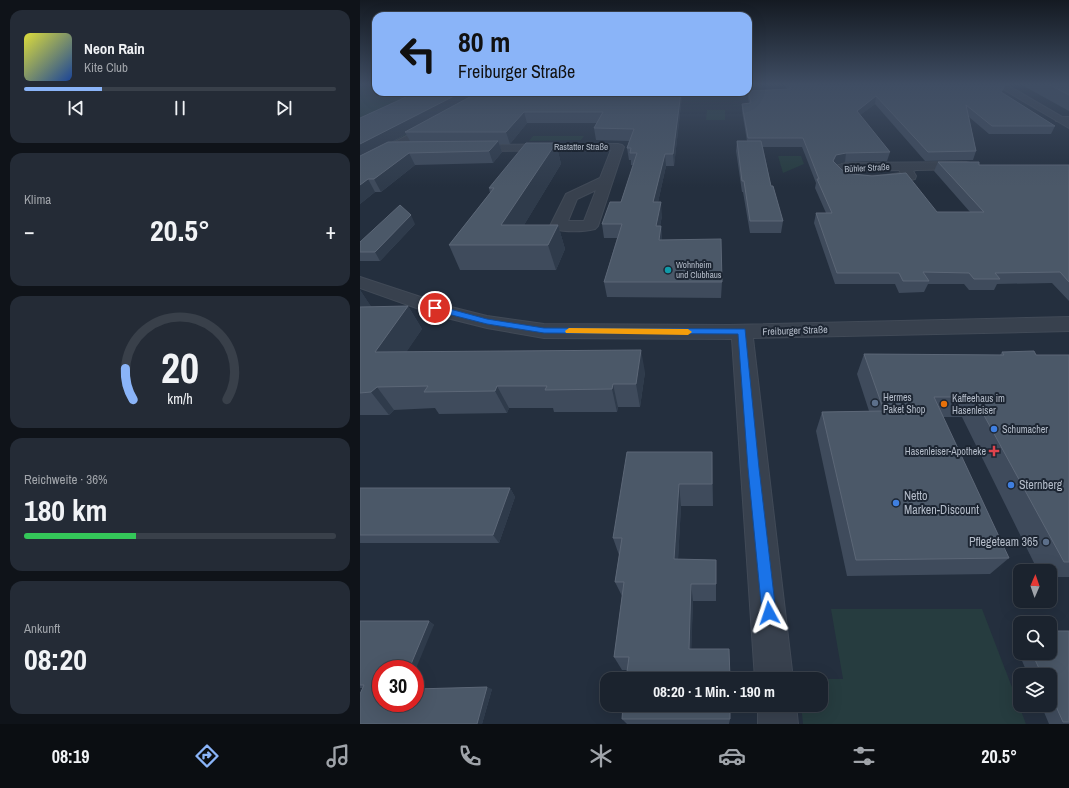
<!DOCTYPE html>
<html lang="de">
<head>
<meta charset="utf-8">
<style>
	:root { --surface:#1b232e; --page:#242b36; --text:#f1f3f6; --muted:#a0a4aa; --line:#39404a; --accent:#8ab4f8 }
	body { margin:0; font-family:"Archivo Narrow",sans-serif; background:var(--page); color:var(--text); height:100vh; display:flex; flex-direction:column; font-size:15px; white-space:nowrap }
	* { box-sizing:border-box; margin:0 }
	p { font-size:13px; color:var(--muted) }
	.icon { flex:none; width:22px; height:22px; fill:none; stroke:currentColor; stroke-width:2; stroke-linecap:round; stroke-linejoin:round }
	.map { position:relative; flex:1; overflow:hidden }
	.panel { display:flex; flex-direction:column; gap:10px; padding:10px; background:#0f1319; width:360px }
	.panel>* { flex:none }
	.guide { position:absolute; left:12px; top:12px; width:380px; height:84px; border-radius:12px; box-shadow:0 4px 16px #0002,0 0 0 1px var(--line); background:#8ab4f8; color:#111; overflow:hidden }
	.needle { width:26px; rotate:2deg }
	.tools { position:absolute; left:653px; top:564px; display:grid; gap:8px }
	.tools a { display:grid; place-items:center; width:44px; height:44px; border-radius:8px; background:var(--surface); box-shadow:0 4px 16px #0002,0 0 0 1px var(--line); font-size:20px }
	.speed { position:absolute; left:12px; top:660px; display:flex; gap:8px; font-size:20px; font-weight:700; text-align:center }
	.speed>* { display:grid; place-content:center; width:52px; height:52px; border-radius:50%; background:var(--surface); box-shadow:0 4px 16px #0002,0 0 0 1px var(--line); line-height:1 }
	.speed .limit { border:6px solid #d22; background:#fff; color:#111 }
	.pin { position:absolute; display:grid; place-items:center; width:34px; height:34px; color:#fff; margin:-17px; border:2px solid #fff; border-radius:50%; box-shadow:0 1px 4px #0007 }
	.me { position:absolute; width:44px; margin:-22px; rotate:355deg; stroke-linejoin:round; filter:drop-shadow(0 0 3px #0008) }
	.turn { display:flex; align-items:center; gap:14px; height:84px; padding:0 20px; font-size:18px }
	.turn .icon { width:52px; height:52px; stroke-width:2.5 }
	.turn b { display:block; font-size:28px; line-height:34px }
	.big { font-size:30px; font-weight:700; line-height:1.1 }
	.panel .widget { flex:1; display:flex; flex-direction:column; justify-content:center; gap:6px; min-width:0; padding:0 14px; border-radius:12px; background:var(--page) }
	.panel .dial { align-items:center; gap:0 }
	.dial svg { height:104px; overflow:visible; fill:none; stroke:var(--line); stroke-width:7; stroke-linecap:round; text-anchor:middle }
	.dial text { fill:var(--text); stroke:none }
	.song { display:flex; align-items:center; gap:12px }
	.cover { width:48px; height:48px; border-radius:6px; background:linear-gradient(135deg,hsl(60 70% 55%),hsl(220 70% 35%)) }
	.played { height:4px; border-radius:2px; background:linear-gradient(90deg,var(--accent) 25%,var(--line) 25%) }
	.keys { display:flex; justify-content:space-around; direction:ltr }
	.heat { display:flex; justify-content:space-between; align-items:center; font-size:22px; direction:ltr }
	.charge { height:6px; border-radius:3px; background:linear-gradient(90deg,#34c759 36%,var(--line) 0) }
	.trip { position:absolute; left:240px; top:672px; width:228px; height:40px; border-radius:12px; background:var(--surface); box-shadow:0 4px 16px #0002,0 0 0 1px var(--line); font-weight:700; line-height:40px; text-align:center }
	.tabs { display:flex; height:64px; justify-content:space-around; align-items:center; background:#0b0e12; color:var(--muted) }
	.tabs .icon { width:28px; height:28px }
	.tabs .active { color:var(--accent) }
	.tabs b { font-size:18px; color:var(--text) }
	main { display:flex; flex:1; min-height:0 }
	.map>svg:first-child { display:block }
</style>
</head>
<body>
<main>
<section class="panel">
<div class="widget">
<div class="song"><i class="cover"></i><div><b>Neon Rain</b><p>Kite Club</p></div></div>
<div class="played"></div>
<div class="keys"><svg class="icon" aria-label="previous" viewBox="0 0 24 24"><path d="M18 5L8 12l10 7zM5 5v14"/></svg><svg class="icon" aria-label="pause" viewBox="0 0 24 24"><path d="M8 5v14M16 5v14"/></svg><svg class="icon" aria-label="next" viewBox="0 0 24 24"><path d="M6 5l10 7-10 7zM19 5v14"/></svg></div>
</div>
<div class="widget"><p>Klima</p>
<div class="heat"><a>−</a><b class="big">20.5°</b><a>+</a></div>
</div>
<div class="widget dial"><svg viewBox="0 0 100 80">
<path d="M14 69A42 42 0 1 1 86 69"/>
<path d="M14 69A42 42 0 0 1 8 45" stroke="#8ab4f8"/>
<text x="50" y="56" font-size="32" font-weight="700">20</text>
<text x="50" y="72" font-size="11">km/h</text>
</svg></div>
<div class="widget"><p>Reichweite · 36%</p><b class="big">180 km</b><div class="charge"></div></div>
<div class="widget"><p>Ankunft</p><b class="big">08:20</b></div>
</section>
<div class="map">
<svg width="709" height="724" viewBox="0 0 709 724">
	<rect width="100%" height="100%" fill="#242f3e"/>
	<g fill="#263c3f">
		<polygon points="0,85 16,85 16,92 124,92 50,95 39,100 97,107 0,161"/>
		<polygon points="347,110 365,110 365,120 346,120"/>
		<polygon points="173,136 224,136 221,140 169,141"/>
		<polygon points="418,156 441,156 444,164 423,173"/>
		<polygon points="471,609 622,609 666,724 443,724 441,705 461,705 461,679 455,679 483,679"/>
	</g>
	<g fill="none" stroke-linecap="round" stroke-linejoin="round">
		<g stroke="#414a57" stroke-width="2">
			<rect id="pedestrian" x="696" y="117" width="13" height="4"/>
		</g>
		<g stroke="#414a57" stroke-width="2">
			<g id="minor">
				<polygon points="74,121 78,122 79,124 78,126 0,170 0,161"/>
				<path d="M258,144L262,145L264,147L238,226L235,229C223,232 205,232 193,229L190,226L206,194L240,178L251,150L111,151L107,150L105,148L107,146L111,145ZM236,190L224,221H208L217,199Z"/>
				<path d="M606,162L610,163L612,166L610,169L556,170L553,171L556,176L555,179C537,183 501,187 484,180C479,178 476,174 473,169L475,166L485,163ZM539,170L541,173C527,175 499,179 487,171Z"/>
				<polygon points="0,277 91,307 127,316 184,324 369,325 709,317 709,331 393,338 433,679 395,679 372,339 184,338 127,328 79,316 0,288"/>
				<polygon points="398,705 436,705 438,724 398,724"/>
			</g>
		</g>
		<g stroke="#414a57" stroke-width="2">
			<polygon id="tertiary" points="636,85 647,85 709,121 709,128"/>
		</g>
		<use href="#pedestrian" fill="#38414e" fill-rule="evenodd"/>
		<use href="#minor" fill="#38414e" fill-rule="evenodd"/>
		<use href="#tertiary" fill="#38414e" fill-rule="evenodd"/>
	</g>
	<g fill="#3f4b5c" fill-rule="evenodd">
		<polygon points="425,85 457,85 459,86 642,92 695,126 691,134 629,134 609,117 616,151 613,160 565,161 515,104 500,115 530,152 527,161 485,162 476,164 482,170 577,212 610,212 574,171 578,162 619,165 709,165 709,301 692,283 637,284 634,290 609,290 604,284 568,284 564,292 539,293 535,284 475,284 454,223 456,213 466,213 455,188 456,183 442,147 403,147 411,186 423,221 421,233 390,233 383,192 382,192 376,151 377,141 387,141 382,111 382,104 389,103 388,99 388,91 427,89"/>
		<polygon points="662,85 709,85 709,111"/>
		<path d="M37,92H360L359,96H322L314,166H306L298,202L302,216L300,226H301L302,240L362,282L361,298L247,297L244,282L257,238H244L242,224L261,202L273,165H271V160H269L267,148L269,141L236,140L234,128L237,123H167L150,144H139L142,152L133,163L55,165L21,192H15L0,204V118L41,100ZM46,134L50,141L33,142Z"/>
		<polygon points="196,143 201,164 164,225 198,225 205,249 196,270 100,270 89,245 130,193 129,188"/>
		<polygon points="55,224 20,261 0,261 0,242"/>
		<polygon points="0,290 11,307 48,306 62,329 46,352 285,372 280,407 258,407 257,412 194,412 193,408 149,408 147,413 79,414 75,408 34,410 29,415 0,415"/>
		<polygon points="642,352 676,355 709,355 709,577 690,577 690,571 678,571 602,417 583,417 649,558 630,574 487,576 456,431 462,412 509,411 497,374 504,354 640,355"/>
		<polygon points="352,452 353,506 321,506 318,559 356,560 356,601 333,601 331,649 267,670 262,670 254,657 262,596 255,582 259,555 253,538"/>
		<polygon points="0,488 150,488 155,497 139,543 0,543"/>
		<polygon points="0,621 69,621 74,625 21,703 132,689 122,724 0,724 3,688 0,688"/>
		<polygon points="709,631 709,724 689,724 681,705 690,705 690,675 668,675 652,637 660,633 660,653 690,653"/>
		<polygon points="262,719 370,719 369,724 267,724"/>
	</g>
	<g fill="#2f3b4b">
		<polygon points="102,92 124,92 45,132 46,134 0,159 0,144"/>
		<polygon points="321,92 322,92 322,96 314,166 313,154"/>
		<polygon points="516,96 515,104 495,119 497,111"/>
		<polygon points="164,112 167,123 150,144 146,132"/>
		<polygon points="138,141 142,152 133,163 129,151"/>
		<polygon points="196,143 201,164 152,245 141,225"/>
		<polygon points="49,153 55,165 21,192 14,179"/>
		<polygon points="486,153 485,162 475,165 473,161 476,155"/>
		<polygon points="305,154 306,166 295,216 293,202"/>
		<polygon points="8,179 15,192 0,204 0,185"/>
		<polygon points="301,202 302,216 297,240 296,226"/>
		<polygon points="51,215 55,224 20,261 15,252"/>
		<polygon points="198,225 205,249 196,270 188,245"/>
		<polygon points="301,226 302,240 299,240"/>
		<polygon points="0,290 13,309 0,324"/>
		<polygon points="48,306 62,329 31,375 15,352"/>
		<polygon points="281,350 285,372 280,407 276,384"/>
		<polygon points="253,384 258,407 257,412 252,389"/>
		<polygon points="137,386 149,408 147,413 135,391"/>
		<polygon points="17,387 34,410 29,415 11,392"/>
		<polygon points="319,484 321,506 317,578 314,559"/>
		<polygon points="150,488 155,497 139,543 133,535"/>
		<polygon points="331,584 333,601 331,663 329,649"/>
		<polygon points="69,621 74,625 55,671 55,669 49,669"/>
		<polygon points="127,687 132,689 122,724 117,724"/>
	</g>
	<g fill="#4b5868" stroke="#5c6777">
		<polygon points="429,85 457,85 459,86 645,86 641,92 695,126 632,126 606,105 616,151 568,152 516,96 497,111 530,152 486,153 476,155 473,161 482,170 493,174 512,176 546,173 577,212 624,212 578,162 619,162 619,165 709,165 709,282 700,272 635,273 640,279 614,279 609,273 563,272 569,281 543,281 539,273 477,273 456,213 472,213 457,179 459,179 443,138 388,138 382,104 391,103 388,91 431,89"/>
		<polygon points="690,85 709,85 709,95"/>
		<polygon points="57,92 102,92 0,144 0,118"/>
		<polygon points="119,92 321,92 313,154 305,154 293,202 301,202 296,226 301,226 299,240 361,239 362,282 244,282 262,224 242,224 250,202 261,202 277,153 270,153 271,148 267,148 274,129 234,128 243,112 164,112 146,132 45,132"/>
		<polygon points="138,141 129,151 49,153 14,179 8,179 0,185 0,156 28,142"/>
		<polygon points="377,141 401,141 411,186 413,186 423,221 390,221 384,181 382,181"/>
		<polygon points="166,143 196,143 141,225 198,225 188,245 89,245 134,188 129,188"/>
		<polygon points="40,205 51,215 15,252 0,252 0,242"/>
		<polygon points="48,306 15,352 281,350 276,384 253,384 252,389 185,390 187,386 137,386 135,391 64,392 68,386 17,387 11,392 0,393 0,307"/>
		<polygon points="674,351 676,355 709,355 709,562 704,562 614,397 574,397 649,558 496,560 462,412 524,411 504,354 644,355 642,352"/>
		<polygon points="267,452 352,452 352,484 319,484 314,559 356,560 356,584 331,584 329,649 369,649 370,679 266,679 269,657 254,657 264,582 255,582 262,538 253,538"/>
		<polygon points="0,488 150,488 133,535 0,535"/>
		<polygon points="0,621 69,621 49,669 21,669 21,703 55,703 55,689 127,687 117,724 0,724 0,694 4,685 0,685"/>
		<polygon points="690,631 709,631 709,722 703,722 690,693 690,675 682,675 672,653 690,653"/>
		<polygon points="263,705 370,705 370,719 262,719"/>
	</g>
	<linearGradient id="sky" x2="0" y2="1"><stop stop-color="#141a22"/><stop offset="0.45" stop-color="#3f4d63"/><stop offset="1" stop-color="#3f4d63" stop-opacity="0"/></linearGradient>
	<rect width="709" height="187" fill="url(#sky)"/>
	<polygon fill="#1a73e8" stroke="#114b97" points="75,305 127,319 184,328 385,329 399,468 416,613 414,618 409,621 404,618 402,613 388,468 378,334 184,333 127,324 72,310 72,306"/>
	<polygon fill="#f59e0b" points="209,328 328,329 332,332 328,335 206,333 205,331"/>
	<circle fill="#0f9aa8" stroke="#1d2633" stroke-width="1.5" cx="308" cy="270" r="4"/>
	<g fill="#5c6f8a" stroke="#1d2633" stroke-width="1.5">
		<circle cx="515" cy="403" r="4"/>
		<circle cx="686" cy="542" r="4"/>
	</g>
	<circle fill="#e8710a" stroke="#1d2633" stroke-width="1.5" cx="584" cy="404" r="4"/>
	<g fill="#3f7fe0" stroke="#1d2633" stroke-width="1.5">
		<circle cx="634" cy="429" r="4"/>
		<circle cx="651" cy="485" r="4"/>
		<circle cx="536" cy="503" r="4"/>
	</g>
	<path fill="#e0444e" stroke="#1d2633" stroke-width="1.5" d="M632 445h4v4h4v4h-4v4h-4v-4h-4v-4h4z"/>
	<g text-anchor="middle" stroke-width="4" stroke-linejoin="round" paint-order="stroke">
		<g font-size="9" fill="#b4bcc9" stroke="#1d2633">
			<text x="221" y="150">Rastatter Straße</text>
			<text transform="translate(507 168) rotate(-3)" y="3">Bühler Straße</text>
		</g>
		<g font-size="9" fill="#b4bcc9" stroke="#1d2633" text-anchor="start">
			<text x="316" y="268">Wohnheim<tspan x="316" dy="10">und Clubhaus</tspan></text>
		</g>
		<g font-size="10" fill="#b4bcc9" stroke="#1d2633">
			<text transform="translate(435 330) rotate(-2)" y="4">Freiburger Straße</text>
		</g>
		<g font-size="10" fill="#b4bcc9" stroke="#1d2633" text-anchor="start">
			<text x="523" y="401">Hermes<tspan x="523" dy="12">Paket Shop</tspan></text>
			<text x="592" y="402">Kaffeehaus im<tspan x="592" dy="12">Hasenleiser</tspan></text>
			<text x="642" y="433">Schumacher</text>
			<text x="626" y="455" text-anchor="end">Hasenleiser-Apotheke</text>
		</g>
		<g font-size="12" fill="#b4bcc9" stroke="#1d2633" text-anchor="start">
			<text x="659" y="489">Sternberg</text>
			<text x="544" y="500">Netto<tspan x="544" dy="14">Marken-Discount</tspan></text>
			<text x="678" y="546" text-anchor="end">Pflegeteam 365</text>
		</g>
	</g>
</svg>
<div class="tools">
<a><svg class="needle" viewBox="-14 -14 28 28"><path d="M0-13l5 13h-10z" fill="#e53935"/><path d="M0 13l5-13h-10z" fill="#a0a4aa"/></svg></a>
<a><svg class="icon" aria-label="search" viewBox="0 0 24 24"><circle cx="10" cy="10" r="6"/><path d="M15 15l6 6"/></svg></a>
<a><svg class="icon" aria-label="layers" viewBox="0 0 24 24"><path d="M12 4l9 5-9 5-9-5zM3 14l9 5 9-5"/></svg></a>
</div>
<div class="speed"><div class="limit">30</div></div>
<div class="pin" style="left:75px;top:308px;background:#d93025"><svg class="icon" aria-label="arrive" viewBox="0 0 24 24"><path d="M6 21V4h12l-3 4 3 4H6"/></svg></div>
<svg class="me" style="left:409px;top:613px" viewBox="-20 -20 40 40"><path d="M0-17L14 15 0 8-14 15z" fill="#1a73e8" stroke="#fff" stroke-width="4"/></svg>
<div class="trip">08:20 · 1 Min. · 190 m</div>
<div class="guide">
<div class="turn"><svg class="icon" aria-label="left" viewBox="0 0 24 24"><path d="M17 20v-9H6M10 6l-5 5 5 5"/></svg><div><b>80 m</b>Freiburger Straße</div></div>
</div>
</div>
</main>
<nav class="tabs">
<b>08:19</b>
<svg class="icon active" aria-label="directions" viewBox="0 0 24 24"><path d="M12 3l9 9-9 9-9-9zM9 14v-3h6M13 9l2 2-2 2"/></svg>
<svg class="icon" aria-label="music" viewBox="0 0 24 24"><path d="M9 18V5l10-2v13"/><circle cx="6" cy="18" r="3"/><circle cx="16" cy="16" r="3"/></svg>
<svg class="icon" aria-label="phone" viewBox="0 0 24 24"><path d="M5 4h4l2 5-3 2q2 4 5 5l2-3 5 2v4C11 20 4 13 5 4z"/></svg>
<svg class="icon" aria-label="climate" viewBox="0 0 24 24"><path d="M12 3v18M4 7l16 10M4 17L20 7"/></svg>
<svg class="icon" aria-label="car" viewBox="0 0 24 24"><path d="M5 17H2v-5l4-1 3-4h7l3 4 3 1v5h-3M9 17h6M6 11h13"/><circle cx="7" cy="17" r="2"/><circle cx="17" cy="17" r="2"/></svg>
<svg class="icon" aria-label="filters" viewBox="0 0 24 24"><path d="M4 7h16M4 17h16"/><circle cx="9" cy="7" r="2"/><circle cx="15" cy="17" r="2"/></svg>
<b>20.5°</b>
</nav>
</body>
</html>
